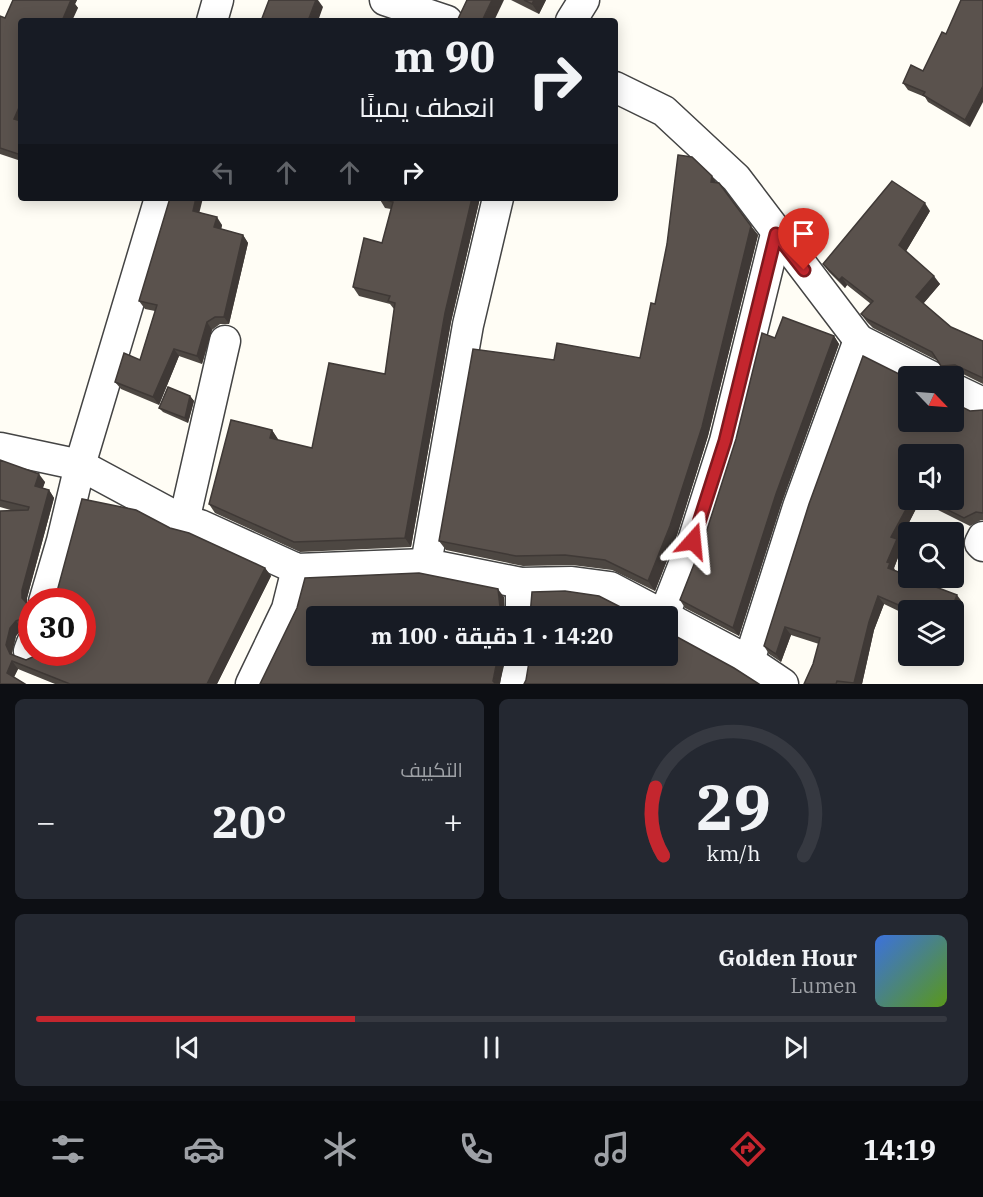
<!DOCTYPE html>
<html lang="ar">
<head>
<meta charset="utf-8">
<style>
	:root { --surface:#171b24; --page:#242831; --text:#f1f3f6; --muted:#9ea1a6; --line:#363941; --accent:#c4262e }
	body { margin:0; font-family:"IBM Plex Serif",Cairo,serif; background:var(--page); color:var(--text); direction:rtl; height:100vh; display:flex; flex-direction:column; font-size:22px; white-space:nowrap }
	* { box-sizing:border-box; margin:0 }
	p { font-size:20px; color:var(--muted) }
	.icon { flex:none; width:33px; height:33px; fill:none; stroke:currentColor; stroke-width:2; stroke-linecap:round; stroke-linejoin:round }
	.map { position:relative; height:684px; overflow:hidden; direction:ltr }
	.sheet { display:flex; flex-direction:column; gap:15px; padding:15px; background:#0d0f14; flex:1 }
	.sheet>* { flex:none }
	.top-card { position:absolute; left:18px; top:18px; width:600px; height:183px; border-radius:6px; box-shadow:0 3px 15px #0003; direction:rtl; background:#171b24; color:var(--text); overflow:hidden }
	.needle { width:39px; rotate:115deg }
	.controls { position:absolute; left:898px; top:366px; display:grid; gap:12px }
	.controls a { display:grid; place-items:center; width:66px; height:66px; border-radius:6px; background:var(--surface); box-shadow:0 3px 15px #0003; font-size:30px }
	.speed { position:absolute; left:18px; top:588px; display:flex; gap:12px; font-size:30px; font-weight:700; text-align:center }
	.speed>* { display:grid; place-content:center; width:78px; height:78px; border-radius:50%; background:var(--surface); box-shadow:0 3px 15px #0003; line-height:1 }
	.speed .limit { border:9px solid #d22; background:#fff; color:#111 }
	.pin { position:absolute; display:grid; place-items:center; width:51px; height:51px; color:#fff; margin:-62px -26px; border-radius:50% 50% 50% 0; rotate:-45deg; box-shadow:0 0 6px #0007 }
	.pin .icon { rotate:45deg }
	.me { position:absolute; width:66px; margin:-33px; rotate:18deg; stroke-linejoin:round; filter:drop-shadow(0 0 4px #0008) }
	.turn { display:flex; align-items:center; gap:21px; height:126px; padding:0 24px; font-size:27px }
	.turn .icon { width:78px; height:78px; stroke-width:2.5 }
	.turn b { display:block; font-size:42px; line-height:51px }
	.lanes { display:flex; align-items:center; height:57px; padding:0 24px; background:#0003; justify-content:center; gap:30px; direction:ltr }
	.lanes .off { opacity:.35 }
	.big { font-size:45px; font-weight:700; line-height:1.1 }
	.sheet .widget { flex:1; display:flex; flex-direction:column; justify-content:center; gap:9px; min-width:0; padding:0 21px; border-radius:9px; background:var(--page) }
	.sheet .dial { align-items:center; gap:0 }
	.dial svg { height:156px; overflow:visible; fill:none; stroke:var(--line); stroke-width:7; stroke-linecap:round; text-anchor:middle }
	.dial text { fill:var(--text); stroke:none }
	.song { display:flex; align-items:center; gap:18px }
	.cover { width:72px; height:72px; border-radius:9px; background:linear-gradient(135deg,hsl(220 70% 55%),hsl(90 70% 35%)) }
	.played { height:6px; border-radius:3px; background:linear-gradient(90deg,var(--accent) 35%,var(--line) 35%) }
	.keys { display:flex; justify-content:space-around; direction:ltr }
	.heat { display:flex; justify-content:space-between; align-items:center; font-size:33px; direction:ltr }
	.sheet .tiles { flex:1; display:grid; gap:15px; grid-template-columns:1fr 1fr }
	.widget:last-child { grid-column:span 2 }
	.trip { position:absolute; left:306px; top:606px; width:372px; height:60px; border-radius:6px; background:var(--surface); box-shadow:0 3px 15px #0003; font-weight:700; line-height:60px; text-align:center; direction:rtl }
	.tab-bar { display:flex; height:96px; justify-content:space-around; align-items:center; background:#090b0e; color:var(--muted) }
	.tab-bar .icon { width:42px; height:42px }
	.tab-bar .active { color:var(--accent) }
	.tab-bar b { font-size:27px; color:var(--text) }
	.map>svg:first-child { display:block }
</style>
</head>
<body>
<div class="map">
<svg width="983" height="684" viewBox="0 0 983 684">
	<rect width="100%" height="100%" fill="#fffdf5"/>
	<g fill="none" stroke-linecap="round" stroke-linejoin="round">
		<g stroke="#444" stroke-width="33">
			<g id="minor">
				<polyline points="385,0 447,21"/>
				<polyline points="212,21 218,0"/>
				<polyline points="571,21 584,0"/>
				<polyline points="615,87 664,111 736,178 859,340"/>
				<polyline points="498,198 468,325 426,564 521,583 572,582 610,587 665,616"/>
				<polyline points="954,389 983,403"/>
				<polyline points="0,448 80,465 184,521 200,525 297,569 426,564"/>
				<polyline points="184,521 225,341"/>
				<polyline points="983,537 980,543 983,546"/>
				<polyline points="521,583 521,616"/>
				<polyline points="44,602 62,541 80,465 160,198"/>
				<polyline points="664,615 693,541 725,441 776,234"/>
				<polyline points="668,618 749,661 783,684"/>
				<polyline points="29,651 32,643"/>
				<polyline points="749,661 798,507 859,340 930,376"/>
				<polyline points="251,684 287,609 297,569"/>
				<polyline points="515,684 522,656"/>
			</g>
		</g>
		<use href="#minor" stroke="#fff" stroke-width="30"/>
	</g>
	<g fill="#4d4742" fill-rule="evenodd">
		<polygon points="13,0 77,0 75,4 78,8 21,21 21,161 0,154 0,16 5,18"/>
		<polygon points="511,0 546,0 539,14"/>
		<polygon points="946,34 970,127 928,102 925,97 908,90 903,83 923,71"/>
		<polygon points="717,183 758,235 708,436 677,535 655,591 612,570 572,565 523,566 446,550 439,541 554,360 640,358 655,304"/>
		<polygon points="379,198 480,198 451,322 411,547 300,552 215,513 209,504 272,430 278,440 312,448 385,374 394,309 390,304 359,296 353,287 382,243 391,209 385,208"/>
		<polygon points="930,211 906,251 940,284 923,304 951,327 983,341 983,384 961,373 947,374 938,361 873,328 867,322 861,314 871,304 847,285 845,288 829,272 823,264"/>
		<polygon points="200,212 222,225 221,229 243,235 248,243 229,324 220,324 212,330 202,364 179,356 159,405 121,389 115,382 140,360 155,311 145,309 139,301"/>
		<polygon points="834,336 839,344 782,502 739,636 685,608 680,600 704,539 775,338"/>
		<polygon points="190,396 194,401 188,423 163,412 159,408"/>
		<path d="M983,410V520H981L970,526L920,501L899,542L902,547L894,568L895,571L963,603L954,625V610H909V616L884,604L874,630L862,684H804L813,664L819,644L791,635L781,662L769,654L764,646L909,422L970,411ZM954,454V500H909Z"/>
		<polygon points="0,460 45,482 43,488 49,490 54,498 27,598 27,604 32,609 32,627 30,626 22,629 16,636 12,653 13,655 26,660 35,656 170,528 265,568 271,576 217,684 55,684 18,669 14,677 0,684 14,511 0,507"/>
		<polygon points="917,656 942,656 938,666 920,660"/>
	</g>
	<g fill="#3f3936">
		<polygon points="70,0 77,0 75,4 78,8 72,21 62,21"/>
		<polygon points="316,0 318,0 323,7 318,21 308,21"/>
		<polygon points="492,0 504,0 494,21 482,21"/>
		<polygon points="534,0 546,0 539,14 532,4"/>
		<polygon points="983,86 983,102 970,127 965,120"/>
		<polygon points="21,103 21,125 14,119"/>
		<polygon points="712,176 719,186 711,182"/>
		<polygon points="196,198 203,198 198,218 193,211"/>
		<polygon points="472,198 480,198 451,322 411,547 405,538 445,313"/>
		<polygon points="925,203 930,211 905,253 899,245"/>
		<polygon points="217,217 222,225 220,235 214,227"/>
		<polygon points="751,226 758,235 708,436 677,535 655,591 648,581"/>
		<polygon points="243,235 248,243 229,324 224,317"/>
		<polygon points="934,276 940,284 922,305 916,297"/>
		<polygon points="842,277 847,285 845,288 839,280"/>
		<polygon points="207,322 212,330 202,364 197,356"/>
		<polygon points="834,336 839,344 782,502 739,636 733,628 776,494"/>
		<polygon points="174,349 179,356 159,405 153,397"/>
		<polygon points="190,396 194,401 188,423 185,418"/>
		<polygon points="272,430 278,439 276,447 270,438"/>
		<polygon points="39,474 45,482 40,494 35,486"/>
		<polygon points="49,490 54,498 27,598 27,607 22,598 22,590"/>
		<polygon points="911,500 919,500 920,501 899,542 902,547 894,568 895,571 888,568 887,562 891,537"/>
		<polygon points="265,568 271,576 217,684 207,684"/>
		<polygon points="498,589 504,597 505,616 501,616"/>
		<polygon points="957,595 963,603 954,625 954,610 951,610"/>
		<polygon points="878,596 884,604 874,630 862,684 855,684 854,683 869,622"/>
		<polygon points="16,621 22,629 16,636 12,653 16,662 10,654 6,645 10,628"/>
		<polygon points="785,627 791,635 781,662 776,654"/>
		<polygon points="498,656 505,656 500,684 495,684 493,681"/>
		<polygon points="934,656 942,656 938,666 933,658"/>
		<polygon points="12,661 18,669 12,681 7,673"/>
	</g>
	<g fill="#5a524d" stroke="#3f3936" stroke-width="1.5">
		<polygon points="13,0 71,0 62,21 21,21 21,103 14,119 21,121 21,155 0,148 0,16 5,18"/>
		<polygon points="269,0 316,0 308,21 261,21"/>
		<polygon points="467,0 492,0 482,21 457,21"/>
		<polygon points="524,0 534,0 532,4"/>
		<polygon points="961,0 983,0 983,86 965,120 923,95 925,92 903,83 911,65 923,71 942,32 946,34"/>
		<polygon points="678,155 692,157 712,176 711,182 719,183 751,226 702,427 670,526 648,581 605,560 565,555 516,556 439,541 473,349 554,360 557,343 640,358 651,303 655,304 667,244"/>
		<polygon points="892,181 925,203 899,245 934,276 916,297 951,327 983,341 983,378 955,365 941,366 932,352 867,319 861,314 873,301 842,277 839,280 823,264"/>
		<polygon points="170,198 196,198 193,211 217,217 214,227 243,235 224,317 215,317 207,322 197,356 174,349 153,397 115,382 124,353 140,360 157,305 139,301"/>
		<polygon points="379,198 472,198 445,313 405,538 294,542 209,504 231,420 272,430 270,438 312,448 329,363 385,374 395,303 388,301 390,296 353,287 364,238 382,243 393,202"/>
		<polygon points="783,317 834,336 776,494 733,628 680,600 704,539 736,439 762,333 775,338"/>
		<polygon points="863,356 909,379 909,422 954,422 954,403 970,411 983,410 983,513 976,512 964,518 928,500 954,500 954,454 909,454 909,500 911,500 891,537 897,539 887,562 890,563 888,568 909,576 909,578 912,578 957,595 951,610 910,610 878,596 869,622 854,683 837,681 836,684 804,684 813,664 820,638 785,627 776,654 764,646 809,504"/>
		<polygon points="168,387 190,396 185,418 159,408"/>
		<polygon points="0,460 39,474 35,486 49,490 22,590 22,598 32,609 32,621 24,618 16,621 10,628 6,645 10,654 26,660 35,656 36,652 82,652 82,602 53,602 55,599 82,499 136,510 170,528 189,533 265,568 207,684 70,684 12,661 7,673 25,684 0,684 0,511 28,510 29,507 0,500"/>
		<polygon points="419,573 498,589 501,616 316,616 316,656 498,656 493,681 496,684 260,684 297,608 305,578"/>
		<polygon points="565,591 599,596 638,616 530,616 532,592"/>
		<polygon points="668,632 734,668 759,684 524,684 526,680 530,656 668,656"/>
	</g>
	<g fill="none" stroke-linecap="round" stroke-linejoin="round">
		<g stroke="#7f191e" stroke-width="15">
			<polyline id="route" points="693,541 725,441 776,234 804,270"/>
		</g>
		<use href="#route" stroke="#c4262e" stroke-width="10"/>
	</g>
</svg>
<div class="controls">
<a><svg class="needle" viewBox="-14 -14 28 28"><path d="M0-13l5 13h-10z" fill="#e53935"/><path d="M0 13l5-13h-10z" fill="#9ea1a6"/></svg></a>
<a><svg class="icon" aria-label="sound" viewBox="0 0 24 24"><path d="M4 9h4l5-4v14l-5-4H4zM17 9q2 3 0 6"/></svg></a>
<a><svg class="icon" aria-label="search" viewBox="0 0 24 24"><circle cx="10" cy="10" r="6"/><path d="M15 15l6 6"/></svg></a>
<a><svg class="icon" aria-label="layers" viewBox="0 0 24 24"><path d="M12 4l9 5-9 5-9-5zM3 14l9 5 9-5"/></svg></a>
</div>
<div class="speed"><div class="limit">30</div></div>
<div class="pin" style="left:804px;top:270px;background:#d93025"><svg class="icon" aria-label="arrive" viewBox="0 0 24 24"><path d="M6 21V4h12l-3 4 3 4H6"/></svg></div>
<svg class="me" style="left:693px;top:541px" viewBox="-20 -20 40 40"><path d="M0-17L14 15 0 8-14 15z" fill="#c4262e" stroke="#fff" stroke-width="4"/></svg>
<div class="trip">14:20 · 1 دقيقة · 100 m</div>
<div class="top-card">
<div class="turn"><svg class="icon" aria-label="right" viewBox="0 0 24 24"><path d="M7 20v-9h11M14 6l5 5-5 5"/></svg><div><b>90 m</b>انعطف يمينًا</div></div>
<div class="lanes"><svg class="icon off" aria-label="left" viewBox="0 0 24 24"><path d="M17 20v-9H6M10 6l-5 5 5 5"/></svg><svg class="icon off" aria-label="ahead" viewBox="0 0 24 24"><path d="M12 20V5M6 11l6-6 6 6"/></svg><svg class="icon off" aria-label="ahead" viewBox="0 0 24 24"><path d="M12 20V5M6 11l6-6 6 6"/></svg><svg class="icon" aria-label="right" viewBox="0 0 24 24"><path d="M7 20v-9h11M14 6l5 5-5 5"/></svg></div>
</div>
</div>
<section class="sheet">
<div class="tiles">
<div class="widget dial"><svg viewBox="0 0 100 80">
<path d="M14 69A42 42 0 1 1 86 69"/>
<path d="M14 69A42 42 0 0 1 10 34" stroke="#c4262e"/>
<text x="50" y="56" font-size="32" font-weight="700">29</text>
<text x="50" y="72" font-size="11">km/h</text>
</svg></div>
<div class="widget"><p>التكييف</p>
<div class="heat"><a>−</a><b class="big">20°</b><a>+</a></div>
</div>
<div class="widget">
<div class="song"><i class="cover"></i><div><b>Golden Hour</b><p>Lumen</p></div></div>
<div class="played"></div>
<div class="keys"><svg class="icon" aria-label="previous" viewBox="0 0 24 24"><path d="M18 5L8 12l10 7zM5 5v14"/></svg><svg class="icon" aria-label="pause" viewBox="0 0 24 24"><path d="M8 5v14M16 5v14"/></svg><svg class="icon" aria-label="next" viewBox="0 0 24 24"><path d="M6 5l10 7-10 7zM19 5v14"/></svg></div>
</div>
</div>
</section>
<nav class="tab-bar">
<b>14:19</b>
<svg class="icon active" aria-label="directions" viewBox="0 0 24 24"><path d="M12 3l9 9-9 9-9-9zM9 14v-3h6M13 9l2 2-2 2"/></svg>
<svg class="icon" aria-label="music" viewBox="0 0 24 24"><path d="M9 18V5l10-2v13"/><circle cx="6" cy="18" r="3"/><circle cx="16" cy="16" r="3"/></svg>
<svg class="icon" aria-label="phone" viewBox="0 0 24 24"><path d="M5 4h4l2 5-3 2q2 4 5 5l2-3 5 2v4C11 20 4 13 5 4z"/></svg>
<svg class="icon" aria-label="climate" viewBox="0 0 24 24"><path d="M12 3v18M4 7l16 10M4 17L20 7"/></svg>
<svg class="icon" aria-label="car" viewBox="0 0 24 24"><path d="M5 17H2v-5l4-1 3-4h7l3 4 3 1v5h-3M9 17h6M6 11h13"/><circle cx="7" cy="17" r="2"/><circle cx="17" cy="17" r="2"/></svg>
<svg class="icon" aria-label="filters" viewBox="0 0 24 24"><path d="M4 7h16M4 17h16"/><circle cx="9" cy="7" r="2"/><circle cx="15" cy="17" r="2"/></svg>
</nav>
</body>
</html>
